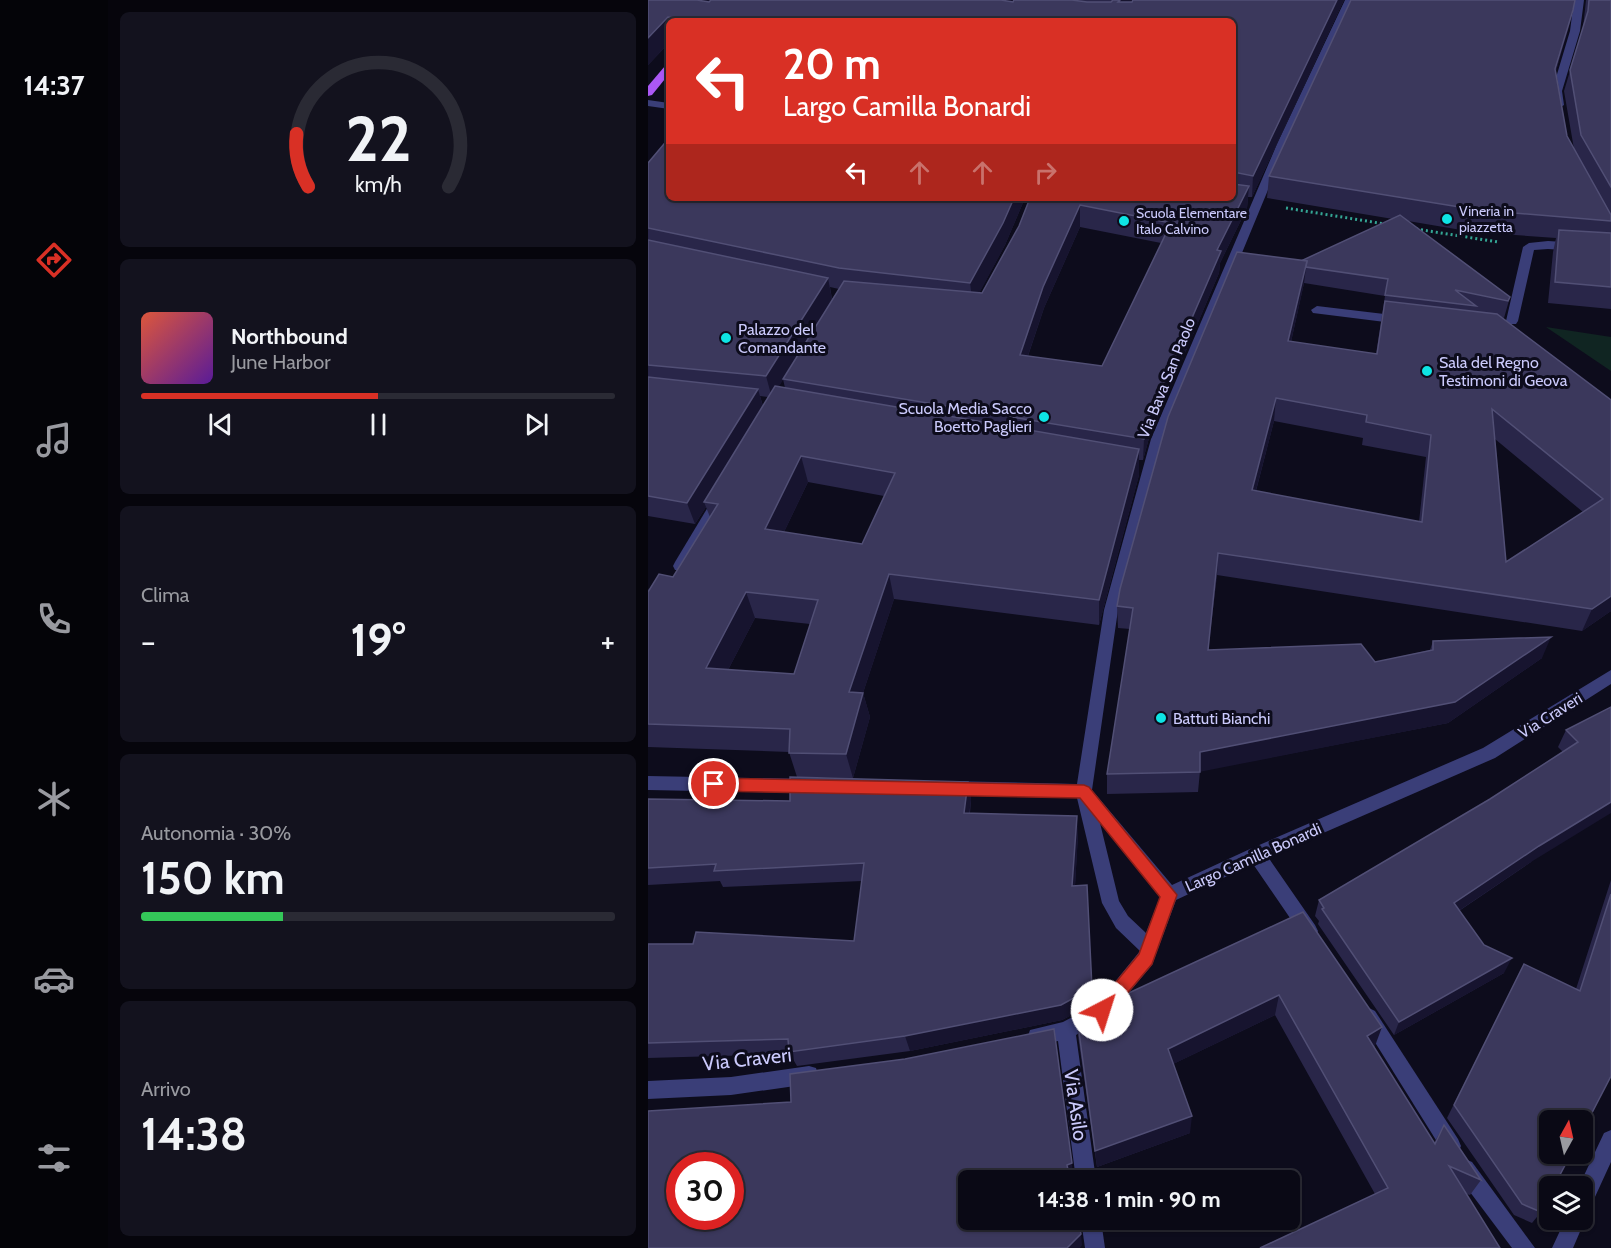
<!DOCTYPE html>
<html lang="it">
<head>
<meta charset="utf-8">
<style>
	:root { --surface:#0a0915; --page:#13121e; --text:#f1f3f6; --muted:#999aa0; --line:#2a2a34; --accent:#d93025 }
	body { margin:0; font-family:Cabin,sans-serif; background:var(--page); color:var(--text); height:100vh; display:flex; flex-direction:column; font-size:22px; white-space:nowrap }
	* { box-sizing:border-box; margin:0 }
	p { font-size:20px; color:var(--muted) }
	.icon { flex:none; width:33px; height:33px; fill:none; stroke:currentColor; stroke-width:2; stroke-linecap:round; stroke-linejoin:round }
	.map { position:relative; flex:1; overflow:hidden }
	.details { display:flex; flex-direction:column; gap:12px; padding:12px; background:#06050c; width:540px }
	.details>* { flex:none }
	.hud { position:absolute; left:18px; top:18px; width:570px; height:183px; border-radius:9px; box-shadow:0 2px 4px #0004,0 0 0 2px var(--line); background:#d93025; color:#fff; overflow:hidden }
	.needle { width:39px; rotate:8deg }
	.controls { position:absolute; left:891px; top:1110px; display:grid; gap:12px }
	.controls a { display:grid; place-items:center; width:54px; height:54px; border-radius:9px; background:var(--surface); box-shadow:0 2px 4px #0004,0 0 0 2px var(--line); font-size:30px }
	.speed { position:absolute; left:18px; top:1152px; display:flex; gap:12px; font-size:30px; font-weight:700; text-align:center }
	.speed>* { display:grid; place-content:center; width:78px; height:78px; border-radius:50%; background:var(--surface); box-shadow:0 2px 4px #0004,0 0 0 2px var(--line); line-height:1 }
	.speed .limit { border:9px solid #d22; background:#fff; color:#111 }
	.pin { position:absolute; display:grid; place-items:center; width:51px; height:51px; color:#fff; margin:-26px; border:3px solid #fff; border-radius:50%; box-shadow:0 2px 6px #0007 }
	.me { position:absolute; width:66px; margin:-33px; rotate:40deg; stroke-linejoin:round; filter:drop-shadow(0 0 4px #0008) }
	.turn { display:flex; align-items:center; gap:21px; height:126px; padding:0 18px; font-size:27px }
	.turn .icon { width:78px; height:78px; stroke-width:2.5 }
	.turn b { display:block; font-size:42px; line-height:51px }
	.lanes { display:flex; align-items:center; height:57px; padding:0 18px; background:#0003; justify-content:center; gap:30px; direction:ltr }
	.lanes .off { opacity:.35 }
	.big { font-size:45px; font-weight:700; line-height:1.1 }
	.details .widget { flex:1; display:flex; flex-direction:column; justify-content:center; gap:9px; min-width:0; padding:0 21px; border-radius:9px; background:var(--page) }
	.details .dial { align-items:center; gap:0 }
	.dial svg { height:156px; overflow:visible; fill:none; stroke:var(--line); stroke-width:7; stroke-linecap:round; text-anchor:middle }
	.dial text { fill:var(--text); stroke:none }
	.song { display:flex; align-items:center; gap:18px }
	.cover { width:72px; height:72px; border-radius:9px; background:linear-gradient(135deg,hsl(10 70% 55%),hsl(270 70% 35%)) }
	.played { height:6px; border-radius:3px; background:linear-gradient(90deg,var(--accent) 50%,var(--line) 50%) }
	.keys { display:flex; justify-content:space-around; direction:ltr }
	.heat { display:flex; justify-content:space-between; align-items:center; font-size:33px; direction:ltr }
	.charge { height:9px; border-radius:4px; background:linear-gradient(90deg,#34c759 30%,var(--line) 0) }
	.trip { position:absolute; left:310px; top:1170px; width:342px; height:60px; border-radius:9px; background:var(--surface); box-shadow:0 2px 4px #0004,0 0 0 2px var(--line); font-weight:700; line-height:60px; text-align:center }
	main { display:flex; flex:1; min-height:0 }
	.tabs { display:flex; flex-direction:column; width:108px; justify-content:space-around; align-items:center; background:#040408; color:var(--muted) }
	.tabs .icon { width:42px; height:42px }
	.tabs .current { color:var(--accent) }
	.tabs b { font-size:27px; color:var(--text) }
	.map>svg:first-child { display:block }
</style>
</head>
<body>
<main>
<nav class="tabs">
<b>14:37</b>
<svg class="icon current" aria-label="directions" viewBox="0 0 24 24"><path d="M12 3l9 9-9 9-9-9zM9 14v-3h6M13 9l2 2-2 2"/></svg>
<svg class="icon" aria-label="music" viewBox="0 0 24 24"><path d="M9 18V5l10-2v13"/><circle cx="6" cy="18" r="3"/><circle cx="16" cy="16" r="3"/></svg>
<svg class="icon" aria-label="phone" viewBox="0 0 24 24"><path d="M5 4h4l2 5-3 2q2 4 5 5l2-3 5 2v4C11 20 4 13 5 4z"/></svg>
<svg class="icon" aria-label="climate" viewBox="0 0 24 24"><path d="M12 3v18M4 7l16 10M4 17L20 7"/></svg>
<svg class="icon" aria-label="car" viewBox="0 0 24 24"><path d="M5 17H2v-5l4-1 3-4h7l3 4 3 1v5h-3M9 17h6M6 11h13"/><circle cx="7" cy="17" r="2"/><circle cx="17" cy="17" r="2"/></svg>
<svg class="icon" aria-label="filters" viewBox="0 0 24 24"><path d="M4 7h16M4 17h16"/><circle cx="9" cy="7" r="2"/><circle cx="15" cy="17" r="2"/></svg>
</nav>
<section class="details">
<div class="widget dial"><svg viewBox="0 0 100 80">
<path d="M14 69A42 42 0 1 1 86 69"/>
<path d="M14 69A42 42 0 0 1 8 42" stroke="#d93025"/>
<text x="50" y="56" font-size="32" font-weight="700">22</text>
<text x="50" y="72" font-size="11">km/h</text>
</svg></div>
<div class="widget">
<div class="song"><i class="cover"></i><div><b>Northbound</b><p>June Harbor</p></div></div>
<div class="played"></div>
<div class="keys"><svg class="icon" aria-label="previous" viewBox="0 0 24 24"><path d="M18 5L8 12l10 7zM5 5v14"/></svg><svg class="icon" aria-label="pause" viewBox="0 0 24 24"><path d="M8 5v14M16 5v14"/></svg><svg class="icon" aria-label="next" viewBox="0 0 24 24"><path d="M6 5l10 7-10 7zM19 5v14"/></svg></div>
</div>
<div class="widget"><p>Clima</p>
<div class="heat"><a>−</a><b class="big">19°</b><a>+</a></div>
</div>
<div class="widget"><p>Autonomia · 30%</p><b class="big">150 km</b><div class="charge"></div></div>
<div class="widget"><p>Arrivo</p><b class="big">14:38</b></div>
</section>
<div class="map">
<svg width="963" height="1248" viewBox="0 0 963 1248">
	<rect width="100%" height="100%" fill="#0d0c1c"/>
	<polygon fill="#102522" points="898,327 963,337 963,371"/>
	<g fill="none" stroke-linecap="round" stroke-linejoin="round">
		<g stroke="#34a694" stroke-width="3" stroke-dasharray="2 3" stroke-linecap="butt">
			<polyline points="638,208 737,224"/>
			<polyline points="768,229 850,242"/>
		</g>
		<g fill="#3a3e78" fill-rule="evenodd">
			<path d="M697,0H707L639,144L517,439L470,610L444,790L524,885L602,849L835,748L963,670V684L847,758L620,857L667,925L670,931L667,937L661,939L655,937L605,864L528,900L504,965L461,1016L428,1035L448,1180H428L410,1041L389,1045L382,1042L380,1036L382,1030L415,1022L449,1004L492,951L468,928L454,903L429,798L301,795L295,793L293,788L295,783L301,781L429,784L456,610L503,439L629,144ZM452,823L512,897L498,933L480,916L471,901Z"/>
			<polygon points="926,0 936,0 932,31 914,91 916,105 911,108 906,105 904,91 922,31"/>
			<polygon points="0,100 21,103 21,109 0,106"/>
			<polygon points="900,241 963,245 963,253 900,249 886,250 870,321 868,324 860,324 858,321 875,247 881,243"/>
			<polygon points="669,306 753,316 759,320 753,324 665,313 663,310"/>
			<polygon points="71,496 78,501 37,570 27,570 25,566 27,562 66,497"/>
			<polygon points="0,776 163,779 169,781 171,786 169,791 163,793 0,790"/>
			<polygon points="721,1008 727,1011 810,1139 813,1146 810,1153 803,1156 796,1153 715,1023 712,1017 715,1011"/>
			<polygon points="161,1066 168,1068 170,1075 168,1082 161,1084 83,1095 0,1099 0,1081 83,1077"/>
			<polygon points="963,1130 963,1162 941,1210 934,1213 934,1186 931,1186 956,1133"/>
			<polygon points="817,1159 824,1162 887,1248 864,1248 810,1176 807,1169 810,1162"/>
			<polygon points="934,1214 937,1220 925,1248 904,1248 917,1220 934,1220"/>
			<polygon points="433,1220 453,1220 457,1248 437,1248"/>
		</g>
		<polygon fill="#ab58f5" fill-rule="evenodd" points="21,65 21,74 4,95 0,96 0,86 17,66"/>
	</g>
	<g fill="#292649" fill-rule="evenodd">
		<path d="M0,0H696L604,197H600L599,208L572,263L571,273L501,438L495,460H491V475L451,625L246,599L215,693L222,717L205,778L149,777L141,752L0,747V588L1,591L25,577L62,517L58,507L47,524L0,516V163L21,198H377L357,245L331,293H334L585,21H21V43L0,65ZM432,227L513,243L454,366L380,356L396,308ZM182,287L191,289L184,299ZM135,379L137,388L130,387ZM112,396L120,397L115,406ZM160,482L236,496L214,544L136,532ZM107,618L162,624L146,674L80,670Z"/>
		<path d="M937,0H963V309L900,303L905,252L908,238L825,232L760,221L862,297L856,318L853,317L963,400V611L934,631L569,575L560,650L727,662L782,650L785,641L894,658L800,723L552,771L550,792L459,794V774L482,629L470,628L469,606L655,260L745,219L619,198L621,176L925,10L908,71L919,136L926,149L916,91L935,28L938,0ZM656,283L737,296L728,354L643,342ZM626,421L715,438L714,445L778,457L771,522L608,491ZM847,439L935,512L858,562Z"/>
		<polygon points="963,707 883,862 811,911 856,973 746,1035 670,924 671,921 667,916 671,900 842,799 915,752 910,747 918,730"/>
		<polygon points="320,782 323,800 322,813 430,834 427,886 445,1004 414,1020 262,1051 149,1066 142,1054 0,1058 0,944 206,941 214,881 75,887 72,881 0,885 0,799 142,801"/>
		<polygon points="963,880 963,1076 893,1212 884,1223 866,1215 799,1118 876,964 928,989"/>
		<polygon points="655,912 727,1046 726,1047 786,1143 796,1125 833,1180 822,1195 818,1194 727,1194 627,1015 525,1064 542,1133 449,1167 430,1036 429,1017"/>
	</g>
	<g fill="#17142f">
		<polygon points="49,0 71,0 54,21"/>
		<polygon points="353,0 368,0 354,21"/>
		<polygon points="472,0 485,0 472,21 470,2"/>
		<polygon points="689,0 696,0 604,197 605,176"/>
		<polygon points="925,10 920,31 902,90 907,69"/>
		<polygon points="20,17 21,21 21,43 0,65 0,38"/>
		<polygon points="601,186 599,208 572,263 571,273 501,438 495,460 496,439 501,417 569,250"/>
		<polygon points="366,198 377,198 357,245 325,305 322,283"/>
		<polygon points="432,205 432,227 396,308 373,376 372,355 395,287"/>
		<polygon points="659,261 656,283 638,364 640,341"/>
		<polygon points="180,278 184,300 124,398 118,376"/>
		<polygon points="110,389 116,411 56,502 58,507 47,524 39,503"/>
		<polygon points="628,398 626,421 602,513 604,490"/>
		<polygon points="491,449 491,475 451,625 451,600"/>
		<polygon points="153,456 160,482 125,555 117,529"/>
		<polygon points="570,553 569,575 558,671 560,650"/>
		<polygon points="241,574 246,599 215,693 222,717 205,778 198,754 201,692"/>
		<polygon points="98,592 107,618 68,693 58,668"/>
		<polygon points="963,596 963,611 934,631 944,609"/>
		<polygon points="903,637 894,658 800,723 551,772 552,752"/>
		<polygon points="320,782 323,800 319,830 316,813"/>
		<polygon points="963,802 963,813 883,862 800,918 806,903 891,846"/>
		<polygon points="429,816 430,834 426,902 424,886"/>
		<polygon points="439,885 445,1004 414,1020 262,1051 257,1036"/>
		<polygon points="864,958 856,973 746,1035 751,1022"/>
		<polygon points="631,995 627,1015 519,1067 520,1049"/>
		<polygon points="734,1027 727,1046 712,1054 719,1036"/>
		<polygon points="544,1116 542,1133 449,1167 447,1151"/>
		<polygon points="424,1163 425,1176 420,1178 419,1165"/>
		<polygon points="433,1234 434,1245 432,1248 419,1248"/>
	</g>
	<g fill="#3b385c" stroke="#514f75" stroke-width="1.5" fill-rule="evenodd">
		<polygon points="0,0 49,0 61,2 63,0 353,0 365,2 366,0 424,0 439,2 463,2 465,0 472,0 470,2 484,2 485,0 689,0 605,176 585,172 585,21 47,21 20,17 0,38"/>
		<polygon points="703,0 927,0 925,10 907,69 919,136 963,215 963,221 830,210 621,176"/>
		<polygon points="941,0 963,0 963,187 933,135 922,70 940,11"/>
		<polygon points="21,138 21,198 366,198 355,223 322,283 191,268 0,228 0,163"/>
		<path d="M585,184L601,186L569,250L573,251L501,417L496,439L135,379L196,281L334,293L371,226L382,198H585ZM432,205L523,223L454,366L372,355L395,287Z"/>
		<polygon points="752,215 862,297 860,301 807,290 828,306 737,295 740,279 658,267 659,261 655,260"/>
		<polygon points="911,230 963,233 963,287 907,282"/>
		<polygon points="0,240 180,278 118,376 0,365"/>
		<path d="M589,252L659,261L640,341L729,354L737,301L849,314L963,400V596L944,609L570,553L560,650L713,644L727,662L785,650V641L903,637L807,702L552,752V772L459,774L485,608L469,606L472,589L520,417ZM628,398L719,415L718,422L783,435L774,522L604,490ZM844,409L955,499L858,562Z"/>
		<polygon points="0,377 110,389 39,503 0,496"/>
		<path d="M127,386L491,449L451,600L241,574L201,692L215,693L198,754L141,753L142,729L0,724V592L11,574L25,577L70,504L56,502ZM153,456L247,473L214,544L117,529ZM98,592L170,600L146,674L58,668Z"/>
		<polygon points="963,707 963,802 891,846 806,903 836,945 864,958 751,1022 674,909 676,908 671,900 842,799 930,742 918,730"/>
		<polygon points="142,777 320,782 316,813 429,816 424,886 439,885 444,988 413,1005 257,1036 141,1052 140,1039 0,1043 0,944 45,944 48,932 206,941 216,863 66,871 68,864 0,868 0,799 142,801"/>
		<polygon points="963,894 963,1076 934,1132 934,1120 902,1120 902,1154 923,1154 906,1186 902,1186 902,1196 893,1212 874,1204 806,1105 876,964 932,991"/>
		<polygon points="655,912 734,1027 719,1036 787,1144 796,1125 833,1180 801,1166 852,1248 612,1248 740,1188 631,995 520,1049 544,1116 447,1151 429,1017"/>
		<path d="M406,1029L424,1163L419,1165L422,1180H321V1220H430L433,1234L419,1248H0V1111L143,1102L142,1074L257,1059ZM32,1166H82V1216H32Z"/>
	</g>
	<polygon fill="#d93025" stroke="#8d1f18" stroke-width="1.5" points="66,778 436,785 441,787 529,895 504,964 460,1016 454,1018 449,1016 446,1010 449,1005 491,954 512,897 432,798 66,791 59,784"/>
	<g fill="#0ee4e4" stroke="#0d0c1c" stroke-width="2">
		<circle cx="799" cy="219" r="6"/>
		<circle cx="476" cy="221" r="6"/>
		<circle cx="78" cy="338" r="6"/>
		<circle cx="779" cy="371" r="6"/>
		<circle cx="396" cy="417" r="6"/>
		<circle cx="513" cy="718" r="6"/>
	</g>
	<g text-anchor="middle" stroke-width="6" stroke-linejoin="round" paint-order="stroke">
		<g font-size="14" fill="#cbcafc" stroke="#0d0c1c" text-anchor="start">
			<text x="811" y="216">Vineria in<tspan x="811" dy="16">piazzetta</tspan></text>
			<text x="488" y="218">Scuola Elementare<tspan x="488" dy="16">Italo Calvino</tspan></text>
		</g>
		<g font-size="16" fill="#cbcafc" stroke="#0d0c1c" text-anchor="start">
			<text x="90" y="335">Palazzo del<tspan x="90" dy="18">Comandante</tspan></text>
			<text x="791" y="368">Sala del Regno<tspan x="791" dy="18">Testimoni di Geova</tspan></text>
			<text x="384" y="414" text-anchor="end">Scuola Media Sacco<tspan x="384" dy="18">Boetto Paglieri</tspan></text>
			<text x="525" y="724">Battuti Bianchi</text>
		</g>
		<g font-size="16" fill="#cbcafc" stroke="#0d0c1c">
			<text transform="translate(518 378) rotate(-68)" y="6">Via Bava San Paolo</text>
			<text transform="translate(902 715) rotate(-32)" y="6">Via Craveri</text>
			<text transform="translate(605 857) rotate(-24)" y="6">Largo Camilla Bonardi</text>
		</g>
		<g font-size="20" fill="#cbcafc" stroke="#0d0c1c">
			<text transform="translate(99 1059) rotate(-6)" y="7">Via Craveri</text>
			<text transform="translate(428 1105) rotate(82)" y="7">Via Asilo</text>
		</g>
	</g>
</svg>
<div class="controls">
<a><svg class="needle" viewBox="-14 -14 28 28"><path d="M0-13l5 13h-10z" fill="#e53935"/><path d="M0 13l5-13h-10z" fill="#999aa0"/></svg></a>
<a><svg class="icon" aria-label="layers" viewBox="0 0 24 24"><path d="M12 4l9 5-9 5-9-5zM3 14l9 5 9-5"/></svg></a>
</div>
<div class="speed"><div class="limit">30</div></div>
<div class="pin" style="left:66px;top:784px;background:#d93025"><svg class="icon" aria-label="arrive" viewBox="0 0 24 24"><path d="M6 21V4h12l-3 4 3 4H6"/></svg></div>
<svg class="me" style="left:454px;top:1010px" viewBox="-20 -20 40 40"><circle r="19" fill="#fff"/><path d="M0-13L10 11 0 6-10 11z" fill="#d93025"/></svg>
<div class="trip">14:38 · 1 min · 90 m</div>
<div class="hud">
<div class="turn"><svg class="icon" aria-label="left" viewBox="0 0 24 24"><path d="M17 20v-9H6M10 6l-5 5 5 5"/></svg><div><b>20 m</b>Largo Camilla Bonardi</div></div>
<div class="lanes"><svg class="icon" aria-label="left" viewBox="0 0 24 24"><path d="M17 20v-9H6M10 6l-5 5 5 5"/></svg><svg class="icon off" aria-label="ahead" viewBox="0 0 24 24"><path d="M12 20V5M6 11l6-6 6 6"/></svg><svg class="icon off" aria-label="ahead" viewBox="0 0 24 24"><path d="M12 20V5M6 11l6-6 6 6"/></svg><svg class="icon off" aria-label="right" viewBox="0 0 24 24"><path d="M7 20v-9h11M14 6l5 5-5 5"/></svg></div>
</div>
</div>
</main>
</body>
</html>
